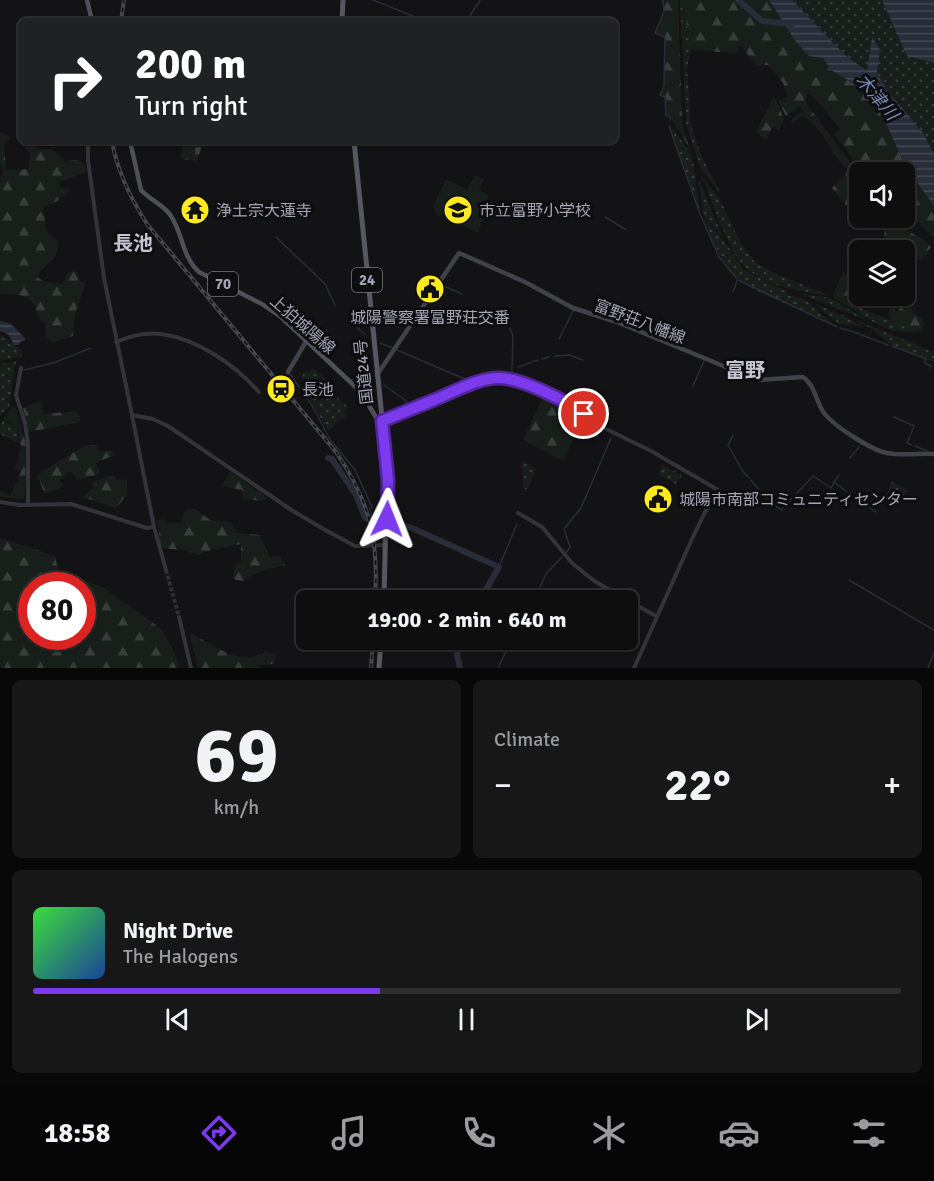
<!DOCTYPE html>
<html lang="en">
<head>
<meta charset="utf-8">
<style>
	:root { --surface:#0e0e0f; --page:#171718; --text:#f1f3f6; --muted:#9b9c9e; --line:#2e2e2f; --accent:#7c3aed }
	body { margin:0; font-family:Signika,"Noto Sans JP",sans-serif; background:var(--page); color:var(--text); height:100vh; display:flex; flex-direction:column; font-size:22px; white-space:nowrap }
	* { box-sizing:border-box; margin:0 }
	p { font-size:20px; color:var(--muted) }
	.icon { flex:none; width:33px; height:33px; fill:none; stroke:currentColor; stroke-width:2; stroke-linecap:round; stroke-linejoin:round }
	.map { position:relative; height:668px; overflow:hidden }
	.panel { display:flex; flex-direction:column; gap:12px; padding:12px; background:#080808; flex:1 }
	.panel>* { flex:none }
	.banner { position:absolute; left:18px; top:18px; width:600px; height:126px; border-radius:9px; box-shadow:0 2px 4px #0004,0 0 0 2px var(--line); background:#202124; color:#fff; overflow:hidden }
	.buttons { position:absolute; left:849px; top:162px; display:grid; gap:12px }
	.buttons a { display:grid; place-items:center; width:66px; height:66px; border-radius:9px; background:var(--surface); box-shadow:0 2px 4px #0004,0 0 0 2px var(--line); font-size:30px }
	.speed { position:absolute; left:18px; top:572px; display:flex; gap:12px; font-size:30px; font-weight:700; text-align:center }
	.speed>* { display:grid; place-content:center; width:78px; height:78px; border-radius:50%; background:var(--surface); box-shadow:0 2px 4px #0004,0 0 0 2px var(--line); line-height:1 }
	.speed .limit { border:9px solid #d22; background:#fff; color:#111 }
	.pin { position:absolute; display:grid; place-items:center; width:51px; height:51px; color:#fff; margin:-26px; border:3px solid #fff; border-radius:50%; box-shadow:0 2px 6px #0007 }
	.me { position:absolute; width:66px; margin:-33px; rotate:2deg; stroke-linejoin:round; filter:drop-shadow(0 0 4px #0008) }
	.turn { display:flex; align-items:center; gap:21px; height:126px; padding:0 18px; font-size:27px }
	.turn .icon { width:78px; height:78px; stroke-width:2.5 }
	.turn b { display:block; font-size:42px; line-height:51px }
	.big { font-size:45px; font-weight:800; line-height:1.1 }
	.panel .card { flex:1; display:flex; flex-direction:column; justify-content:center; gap:9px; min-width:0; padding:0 21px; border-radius:9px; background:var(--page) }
	.panel .dial { align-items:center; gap:0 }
	.dial b { font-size:78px; line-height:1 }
	.song { display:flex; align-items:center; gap:18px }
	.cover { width:72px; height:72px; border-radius:9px; background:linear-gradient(135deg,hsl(120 70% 55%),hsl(220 70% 35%)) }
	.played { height:6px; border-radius:3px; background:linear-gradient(90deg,var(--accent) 40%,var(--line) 40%) }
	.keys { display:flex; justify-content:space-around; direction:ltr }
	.heat { display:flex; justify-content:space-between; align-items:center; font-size:33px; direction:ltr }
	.panel .tiles { flex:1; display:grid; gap:12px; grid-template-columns:1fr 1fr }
	.card:last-child { grid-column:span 2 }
	.trip { position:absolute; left:296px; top:590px; width:342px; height:60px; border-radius:9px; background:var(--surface); box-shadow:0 2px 4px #0004,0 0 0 2px var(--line); font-weight:800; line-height:60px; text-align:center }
	.dock { display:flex; height:96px; justify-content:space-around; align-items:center; background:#060606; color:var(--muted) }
	.dock .icon { width:42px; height:42px }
	.dock .selected { color:var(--accent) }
	.dock b { font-size:27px; color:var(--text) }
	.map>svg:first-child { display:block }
</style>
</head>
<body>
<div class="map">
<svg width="934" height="668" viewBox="0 0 934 668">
	<defs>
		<pattern id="grass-dots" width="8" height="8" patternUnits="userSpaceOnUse" patternTransform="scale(1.5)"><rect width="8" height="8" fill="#181f1b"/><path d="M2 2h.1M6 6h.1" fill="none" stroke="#363d3a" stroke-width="1.8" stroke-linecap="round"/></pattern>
		<pattern id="forest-firs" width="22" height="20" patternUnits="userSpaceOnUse" patternTransform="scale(1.5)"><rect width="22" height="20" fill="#181f1b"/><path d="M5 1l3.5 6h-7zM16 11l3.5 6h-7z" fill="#363d3a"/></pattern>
		<pattern id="cemetery-stones" width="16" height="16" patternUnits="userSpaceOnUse" patternTransform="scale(1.5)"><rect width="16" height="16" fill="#181f1b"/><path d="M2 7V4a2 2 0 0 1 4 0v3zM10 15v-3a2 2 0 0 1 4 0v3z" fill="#363d3a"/></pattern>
		<pattern id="water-rules" width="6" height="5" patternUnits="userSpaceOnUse" patternTransform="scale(1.5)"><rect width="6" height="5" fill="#282d39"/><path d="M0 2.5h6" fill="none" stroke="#444853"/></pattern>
	</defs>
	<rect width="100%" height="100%" fill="#131214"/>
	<g fill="url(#grass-dots)">
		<polygon points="680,0 683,0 691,49 687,67 691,125 701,155 721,194 700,167 686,124"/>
		<polygon points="792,0 882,0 907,56 934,63 934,154 924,134 887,90 877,74 880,50 872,38 867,71 845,55"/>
		<polygon points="670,125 692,155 700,212 680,157"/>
		<path d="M701,175L720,199L740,242L755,262L772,272L828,295C799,291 767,287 745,267C726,249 712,199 701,175Z"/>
		<polygon points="699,179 723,238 703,215"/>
		<path d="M703,217L728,246L744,270L786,291L788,295L804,299L834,324C810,313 755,294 737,278C720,262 712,238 703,217Z"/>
		<polygon points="798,293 830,298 869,321"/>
		<polygon points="813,303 847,317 864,327 839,324"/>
		<polygon points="848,303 919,332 893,331 875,323 847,306"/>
		<polygon points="854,319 934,352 934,362 891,345 870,328"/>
		<path d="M0,335C9,339 14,345 22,350L23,356L0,361Z"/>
		<polygon points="16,361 9,407 0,416 0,364"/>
		<polygon points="313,368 328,381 324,387 348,407 344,412 346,415 328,431 307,393 311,388 301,378 306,370 309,372"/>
		<polygon points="3,420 17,427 19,443 0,434 0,427"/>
		<polygon points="522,461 536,469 527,490 523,488"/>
		<polygon points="663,465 682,475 676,484 658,474"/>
		<polygon points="892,481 907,490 901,503 890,497 887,502 884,501"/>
	</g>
	<g fill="url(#forest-firs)" fill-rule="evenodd">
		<polygon points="663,0 678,0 682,111 683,126 689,147 670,117 666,116 665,97 660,95 664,85 665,38 655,33 664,12"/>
		<path d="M683,0H769L796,42L823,58L831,70L861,88L875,100L906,167L934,206V238L908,213L905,215L907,223L891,218H904V172H876L870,164L858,166L834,134L840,129L816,99L807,93L806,103L859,174V192L846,206L832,188L846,174L847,169C829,153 825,128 802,116L792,123L791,120L803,111L800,106L786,116L778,101L787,97L783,83L768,65L757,66L740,45L735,54L691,49Z"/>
		<polygon points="774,95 784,119 779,130 773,126 766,140 756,132"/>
		<path d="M0,132L10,138L4,144L6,170L29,169L30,154L21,143V141L40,149H51L66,161L77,160L85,164L86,172L59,182L60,187L70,190L56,202L43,207L47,232L58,241C57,267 47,258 37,277C45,283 53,285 63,283L68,273L73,271L78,273L79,280L85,283V285L75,314L73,336L52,343L46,338L45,324C39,319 38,314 35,307C28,293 13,294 0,294V179L3,174L0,162Z"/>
		<path d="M888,224L891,229L897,226C909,232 922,236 931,247L921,261L912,255L905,265L904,250H885L884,227Z"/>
		<polygon points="859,267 859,293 855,307 849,304 847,306 834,298 833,294 843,273 853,278"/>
		<path d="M906,298C910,302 910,305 912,310C914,312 922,320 925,323L922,331L913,330L890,321L889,311L891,307H893L896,313L900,308L902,299Z"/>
		<polygon points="543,397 583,419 563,461 523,440"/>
		<polygon points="41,401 44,414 75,411 80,416 79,422 29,432 23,408"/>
		<polygon points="13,407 16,408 26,445 25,495 22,499 18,500 0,496 0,491 10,496 21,472 15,468 21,448 18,427 3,419"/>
		<polygon points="96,445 99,451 113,450 114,455 96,463 100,474 78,480 70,471 59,480 64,486 45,494 37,475 84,446"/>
		<polygon points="230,472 268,498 263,501 242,499 242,490 222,486"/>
		<polygon points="113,475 117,480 127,479 127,495 116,508 82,497 94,487 91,482"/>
		<polygon points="195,509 210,520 231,522 237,533 259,535 270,557 280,556 285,566 266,569 246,578 245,582 233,579 234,567 241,561 241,544 204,552 199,555 181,550 161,548 157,520 165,519 167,523 181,522 185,510"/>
		<path d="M0,538L55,556L59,573L103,587L160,628L173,649L180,668H0ZM32,585H82V636H32Z"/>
		<path d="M189,633C213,643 238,668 265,652L276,654L274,664L260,665V668H198Z"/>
	</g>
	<polygon fill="url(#cemetery-stones)" points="183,142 202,146 197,161 181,159"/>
	<path fill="#181f1b" d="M475,175L484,179L479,190L489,195C483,208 484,219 478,233L441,215L440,217L434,211L435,208L433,206L446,179L467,189Z"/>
	<g fill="url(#water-rules)">
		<polygon points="769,0 792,0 845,55 867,71 872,37 880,50 877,74 887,90 924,134 934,154 934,206 906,167 875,100 861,88 831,70 823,58 809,56 796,42"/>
		<polygon points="882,0 934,0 934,63 907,56"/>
		<polygon points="0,321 11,324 26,339 25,340 20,342 19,345 14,345 8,334 0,331"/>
	</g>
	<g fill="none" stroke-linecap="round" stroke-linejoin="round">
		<g stroke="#282d39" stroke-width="1.5">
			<polyline points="373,0 425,21"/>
			<polyline points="663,0 664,12 655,33 665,37 664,85 660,95 665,97 666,116 670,116 670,121"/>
			<polyline points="467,21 480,0"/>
			<polyline points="669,126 700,214"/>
			<polyline points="701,216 719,257 738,280 837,327"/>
			<polyline points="605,217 625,229"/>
			<polyline points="276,237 325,284 335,305"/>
			<polyline points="446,287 462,294"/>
			<polyline points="733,292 737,281"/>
			<polyline points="355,326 365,334"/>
			<polyline points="510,328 513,336 512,369"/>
			<polyline points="840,328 854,332 888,345"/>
			<polyline points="559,339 573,311"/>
			<polyline points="380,343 393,348"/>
			<polyline points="892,346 926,359 925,363 931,366 930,368"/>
			<polyline points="397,350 467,380"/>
			<polyline points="555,356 569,355 583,360"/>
			<polyline points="542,359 549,357"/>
			<polyline points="518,367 538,360"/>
			<polyline points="24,370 53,363 91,348"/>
			<polyline points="512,371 513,376"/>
			<polyline points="290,374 300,388"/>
			<polyline points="384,385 405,400 408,405"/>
			<polyline points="693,386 704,361"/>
			<polyline points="303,393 313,407 329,438 355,470 372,507 370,508 372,520"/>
			<polyline points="894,417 914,426 911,434"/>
			<polyline points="733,435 728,445 742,470 749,478"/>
			<polyline points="910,436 907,443 912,445"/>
			<polyline points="915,446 927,451"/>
			<polyline points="850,458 859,447"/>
			<polyline points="839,475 834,482 847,492"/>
			<polyline points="751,480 764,496 781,510 813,476 831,488 834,483"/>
			<polyline points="850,494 854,498 876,512"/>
			<polyline points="566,553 570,547 564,529 581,508 611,438"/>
			<polyline points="499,567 517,524"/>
			<polyline points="849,580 934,630"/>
			<polyline points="534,600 546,574 562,557"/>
			<polyline points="498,668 512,639"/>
			<polyline points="928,668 934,653"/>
		</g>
		<g stroke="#282d39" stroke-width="6">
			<polyline points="738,0 762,21 792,24"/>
			<polyline points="328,458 332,459 356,495 365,518 368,519"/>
			<polyline points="390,523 400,524 414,529 499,567 480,600"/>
			<polyline points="460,668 457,655 462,639"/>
		</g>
		<polyline stroke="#302f34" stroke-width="4" stroke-dasharray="4 2" stroke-linecap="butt" points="166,570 179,617"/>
		<g stroke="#333339" stroke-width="4">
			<polyline points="88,141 88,160 104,278 132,415 153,419 168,426 293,511 327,531 355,546 386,545"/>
			<path d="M116,342C130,336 146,332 161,334C198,339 235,365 259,392"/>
			<polyline points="21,368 16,395 25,423 28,445 28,505"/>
			<polyline points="132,415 154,527 166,570"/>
			<polyline points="383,421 482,380 500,378 511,379 571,404 596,424 651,451 720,491 705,512 692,539 634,668"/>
			<polyline points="0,502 20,505 71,504 147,528 154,527"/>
			<polyline points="518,513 542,527 572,563 593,580 626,600"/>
			<polyline points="627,600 656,616"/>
			<polyline points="179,617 191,668"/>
		</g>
		<g stroke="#41414a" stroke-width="4.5">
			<polyline points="288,372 307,340"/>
			<path d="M377,375L459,253L525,282L573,308L617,322L745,375L759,380L803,377C815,385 816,402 824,413C834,426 871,450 887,453C902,456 919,453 934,454"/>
		</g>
		<g stroke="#4f4f59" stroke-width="4.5">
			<polyline points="87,0 92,21"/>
			<path d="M130,141L141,190C150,200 164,205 171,216C183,234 182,257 199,272L262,304L281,317L361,392L377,419L382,421"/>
		</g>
		<g stroke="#575762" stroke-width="5">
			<polyline points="342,21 343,0"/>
			<polyline points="354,141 387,467 384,600"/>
			<polyline points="379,668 381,639"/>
		</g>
		<g stroke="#46464f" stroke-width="4">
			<g id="rail">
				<polyline points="121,21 124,0"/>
				<path d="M112,141C117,171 131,199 147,224L336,452C370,502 379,539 375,600"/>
				<polyline points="371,668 373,639"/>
			</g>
		</g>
		<use href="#rail" stroke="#0e0d0f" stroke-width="1.5" stroke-dasharray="4.5" stroke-linecap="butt"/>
	</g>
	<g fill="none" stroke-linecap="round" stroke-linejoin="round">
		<g stroke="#51269a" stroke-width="15">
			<path id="route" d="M387,519L388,480L382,421C399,414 417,407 434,400C454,392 477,378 499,378C521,378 567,401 584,414"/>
		</g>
		<use href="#route" stroke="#7c3aed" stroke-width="10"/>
	</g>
	<defs>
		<g id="temple-disc" transform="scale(1.5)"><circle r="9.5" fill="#ffe91f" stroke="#0e0d0f"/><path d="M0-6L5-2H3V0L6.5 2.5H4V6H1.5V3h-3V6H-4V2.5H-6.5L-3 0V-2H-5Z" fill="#111"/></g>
		<g id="school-disc" transform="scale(1.5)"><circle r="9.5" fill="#ffe91f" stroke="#0e0d0f"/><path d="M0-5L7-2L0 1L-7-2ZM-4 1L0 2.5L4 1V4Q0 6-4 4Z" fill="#111"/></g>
		<g id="civic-disc" transform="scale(1.5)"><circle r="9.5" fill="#ffe91f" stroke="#0e0d0f"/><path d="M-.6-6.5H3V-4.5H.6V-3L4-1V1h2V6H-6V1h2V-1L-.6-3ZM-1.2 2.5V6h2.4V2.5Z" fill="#111"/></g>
		<g id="station-disc" transform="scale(1.5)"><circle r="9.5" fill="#ffe91f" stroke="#0e0d0f"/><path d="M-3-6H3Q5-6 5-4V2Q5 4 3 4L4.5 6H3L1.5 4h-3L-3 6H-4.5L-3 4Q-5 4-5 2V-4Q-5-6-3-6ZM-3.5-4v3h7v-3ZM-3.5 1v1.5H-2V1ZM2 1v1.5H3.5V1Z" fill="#111"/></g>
	</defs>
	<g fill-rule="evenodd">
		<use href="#temple-disc" x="195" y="210"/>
		<use href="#school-disc" x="458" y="210"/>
		<use href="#civic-disc" x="430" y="289"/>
		<use href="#station-disc" x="281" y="389"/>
		<use href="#civic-disc" x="658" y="499"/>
	</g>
	<g text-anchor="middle" stroke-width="6" stroke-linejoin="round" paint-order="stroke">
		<g fill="#0e0d0f" stroke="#767784" stroke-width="1.5">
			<rect x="352" y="268" width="30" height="24" rx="4.5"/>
			<rect x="208" y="272" width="30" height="24" rx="4.5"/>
		</g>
		<g font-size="15" font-weight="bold" fill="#a3a4b6">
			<text x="367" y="285">24</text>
			<text x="223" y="289">70</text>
		</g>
		<g font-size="16" fill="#a3a4b6" stroke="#0e0d0f" text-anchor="start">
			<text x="216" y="216">浄土宗大蓮寺</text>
			<text x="479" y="216">市立富野小学校</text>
			<text x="430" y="323" text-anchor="middle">城陽警察署富野荘交番</text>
			<text x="302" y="395">長池</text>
			<text x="679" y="505">城陽市南部コミュニティセンター</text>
		</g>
		<g font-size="16" fill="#a3a4b6" stroke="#0e0d0f">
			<text transform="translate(640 321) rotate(21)" y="6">富野荘八幡線</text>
			<text transform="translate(303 324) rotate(41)" y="6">上狛城陽線</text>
			<text transform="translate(363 372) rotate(-96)" y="6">国道24号</text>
		</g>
		<g font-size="18" font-style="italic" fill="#7688b4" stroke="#0e0d0f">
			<text transform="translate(877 97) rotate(50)" y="6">木津川</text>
		</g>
		<g font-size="20" font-weight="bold" fill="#c4c4d2" stroke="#0e0d0f">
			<text x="133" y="250">長池</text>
			<text x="745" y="377">富野</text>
		</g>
	</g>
</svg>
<div class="buttons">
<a><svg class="icon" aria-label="sound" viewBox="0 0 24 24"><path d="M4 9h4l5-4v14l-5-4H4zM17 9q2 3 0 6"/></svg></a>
<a><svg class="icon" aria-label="layers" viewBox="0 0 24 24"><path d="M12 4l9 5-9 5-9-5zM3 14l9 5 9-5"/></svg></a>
</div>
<div class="speed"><div class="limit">80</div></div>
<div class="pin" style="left:584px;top:414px;background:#d93025"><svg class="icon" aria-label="arrive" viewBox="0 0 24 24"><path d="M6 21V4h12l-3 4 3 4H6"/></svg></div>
<svg class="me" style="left:387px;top:519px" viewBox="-20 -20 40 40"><path d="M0-17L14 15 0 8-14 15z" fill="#7c3aed" stroke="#fff" stroke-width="4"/></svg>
<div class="trip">19:00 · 2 min · 640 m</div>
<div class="banner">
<div class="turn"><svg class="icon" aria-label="right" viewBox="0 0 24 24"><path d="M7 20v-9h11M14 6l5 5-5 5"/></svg><div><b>200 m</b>Turn right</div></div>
</div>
</div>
<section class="panel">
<div class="tiles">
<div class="card dial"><b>69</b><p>km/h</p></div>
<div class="card"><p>Climate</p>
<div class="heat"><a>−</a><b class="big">22°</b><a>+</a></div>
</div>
<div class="card">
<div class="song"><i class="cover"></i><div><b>Night Drive</b><p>The Halogens</p></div></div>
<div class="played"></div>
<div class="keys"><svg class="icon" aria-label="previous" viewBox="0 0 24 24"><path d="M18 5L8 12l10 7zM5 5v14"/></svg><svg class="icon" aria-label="pause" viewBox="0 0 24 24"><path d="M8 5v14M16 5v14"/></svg><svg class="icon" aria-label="next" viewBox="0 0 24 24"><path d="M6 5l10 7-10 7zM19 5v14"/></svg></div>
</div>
</div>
</section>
<nav class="dock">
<b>18:58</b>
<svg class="icon selected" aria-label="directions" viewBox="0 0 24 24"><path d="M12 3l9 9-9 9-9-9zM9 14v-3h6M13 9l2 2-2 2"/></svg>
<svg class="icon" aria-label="music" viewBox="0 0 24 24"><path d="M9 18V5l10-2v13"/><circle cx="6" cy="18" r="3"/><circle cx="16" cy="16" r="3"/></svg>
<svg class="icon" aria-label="phone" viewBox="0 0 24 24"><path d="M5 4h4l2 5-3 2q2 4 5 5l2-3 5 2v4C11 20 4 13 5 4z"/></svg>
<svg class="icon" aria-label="climate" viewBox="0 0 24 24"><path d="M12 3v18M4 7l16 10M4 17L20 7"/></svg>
<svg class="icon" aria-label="car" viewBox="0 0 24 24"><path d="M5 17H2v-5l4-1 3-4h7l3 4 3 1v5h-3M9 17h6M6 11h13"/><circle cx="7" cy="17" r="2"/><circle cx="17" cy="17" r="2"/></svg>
<svg class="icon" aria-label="filters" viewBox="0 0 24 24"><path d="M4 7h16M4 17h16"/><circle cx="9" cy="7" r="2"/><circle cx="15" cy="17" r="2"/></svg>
</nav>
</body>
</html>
